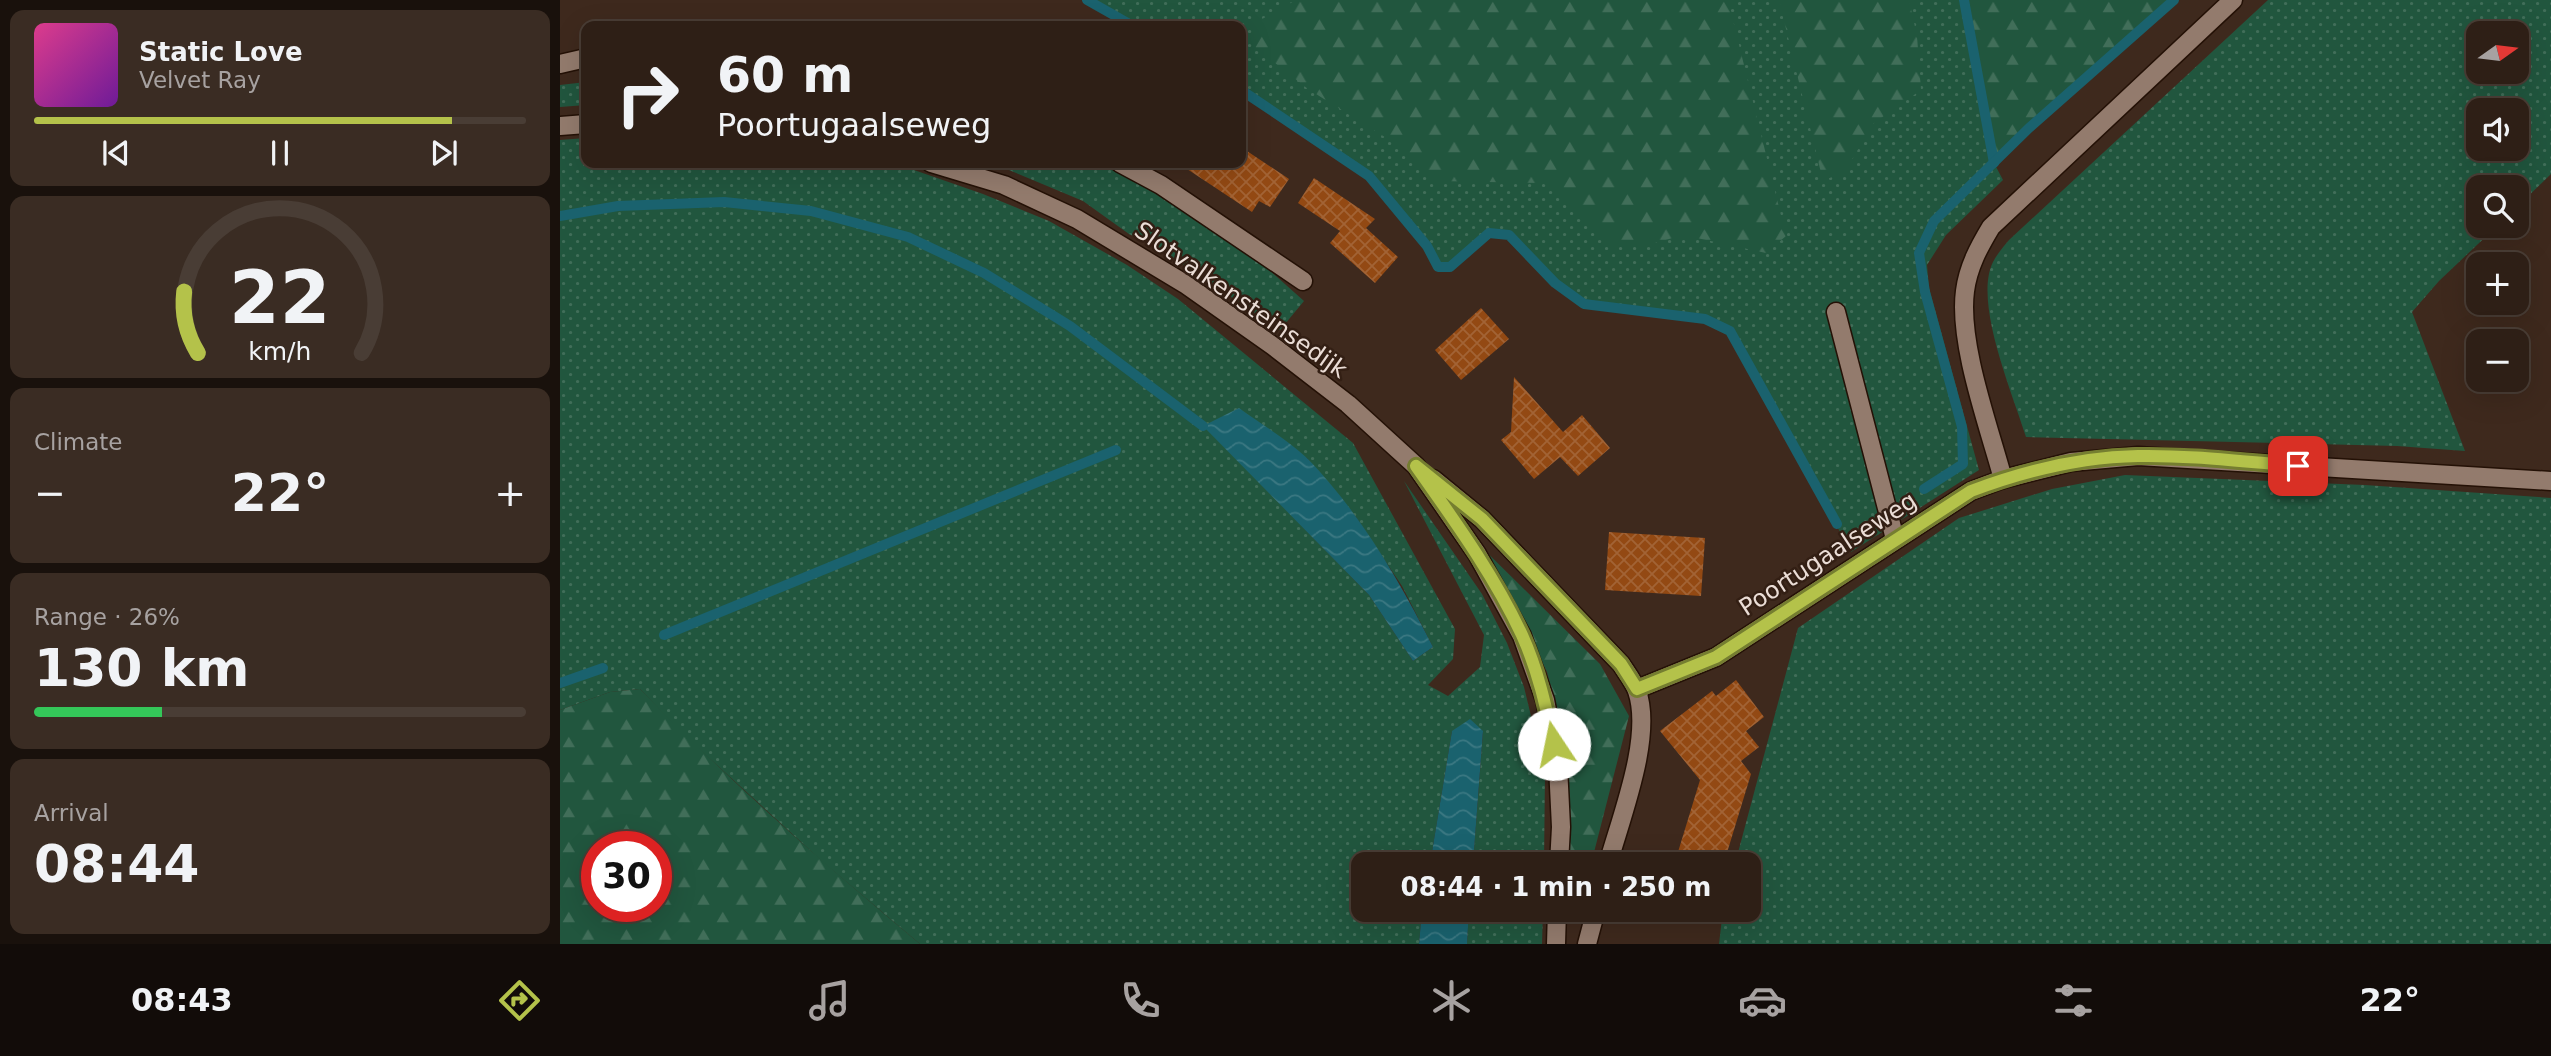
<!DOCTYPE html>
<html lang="en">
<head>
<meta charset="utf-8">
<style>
	:root { --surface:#2e1f16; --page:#3a2c23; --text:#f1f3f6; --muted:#a7a2a1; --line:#493d35; --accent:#b4c24a }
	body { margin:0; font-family:"DejaVu Sans",sans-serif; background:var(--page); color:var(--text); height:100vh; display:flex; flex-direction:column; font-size:26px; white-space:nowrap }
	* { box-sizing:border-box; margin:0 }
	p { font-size:23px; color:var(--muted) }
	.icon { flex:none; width:38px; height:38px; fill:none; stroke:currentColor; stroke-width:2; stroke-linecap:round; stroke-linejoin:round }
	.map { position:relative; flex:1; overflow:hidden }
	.drawer { display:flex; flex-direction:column; gap:10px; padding:10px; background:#19110c; width:560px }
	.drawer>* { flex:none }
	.hud { position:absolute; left:21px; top:21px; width:665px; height:147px; border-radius:14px; box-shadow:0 7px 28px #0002,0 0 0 2px var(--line); background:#2e1f16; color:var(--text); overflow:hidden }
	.needle { width:46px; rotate:76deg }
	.controls { position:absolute; left:1906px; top:21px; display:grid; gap:14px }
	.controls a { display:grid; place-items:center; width:63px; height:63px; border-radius:14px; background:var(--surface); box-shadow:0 7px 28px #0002,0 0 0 2px var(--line); font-size:35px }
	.speed { position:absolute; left:21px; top:831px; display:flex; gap:14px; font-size:35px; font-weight:700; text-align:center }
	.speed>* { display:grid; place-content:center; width:91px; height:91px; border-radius:50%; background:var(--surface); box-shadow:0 7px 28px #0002,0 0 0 2px var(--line); line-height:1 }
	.speed .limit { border:10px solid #d22; background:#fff; color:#111 }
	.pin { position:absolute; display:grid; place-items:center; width:60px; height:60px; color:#fff; margin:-30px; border-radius:14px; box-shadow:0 4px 10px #0006 }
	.me { position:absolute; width:77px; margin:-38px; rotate:349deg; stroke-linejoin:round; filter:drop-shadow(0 0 5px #0008) }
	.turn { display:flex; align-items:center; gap:24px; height:147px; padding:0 21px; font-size:32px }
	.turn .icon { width:91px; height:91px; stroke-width:2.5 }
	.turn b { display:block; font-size:49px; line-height:60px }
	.big { font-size:52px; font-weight:700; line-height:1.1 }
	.drawer .tile { flex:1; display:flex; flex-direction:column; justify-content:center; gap:10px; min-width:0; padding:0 24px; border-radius:14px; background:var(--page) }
	.drawer .dial { align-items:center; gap:0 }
	.dial svg { height:182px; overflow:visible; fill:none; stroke:var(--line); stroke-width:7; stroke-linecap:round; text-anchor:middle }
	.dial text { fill:var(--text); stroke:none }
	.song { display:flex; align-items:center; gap:21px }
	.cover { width:84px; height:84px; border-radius:10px; background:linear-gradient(135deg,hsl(330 70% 55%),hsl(280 70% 35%)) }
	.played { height:7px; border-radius:4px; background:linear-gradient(90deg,var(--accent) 85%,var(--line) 85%) }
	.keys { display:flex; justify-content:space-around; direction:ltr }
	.heat { display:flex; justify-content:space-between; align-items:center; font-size:38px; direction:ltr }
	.charge { height:10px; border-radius:5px; background:linear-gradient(90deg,#34c759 26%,var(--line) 0) }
	.trip { position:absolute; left:791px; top:852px; width:410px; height:70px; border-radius:14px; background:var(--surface); box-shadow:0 7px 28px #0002,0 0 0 2px var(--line); font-weight:700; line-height:70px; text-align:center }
	.tabs { display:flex; height:112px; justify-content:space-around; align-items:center; background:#120c09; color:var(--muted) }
	.tabs .icon { width:49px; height:49px }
	.tabs .current { color:var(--accent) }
	.tabs b { font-size:32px; color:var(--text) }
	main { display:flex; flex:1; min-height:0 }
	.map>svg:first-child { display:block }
</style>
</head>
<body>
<main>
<section class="drawer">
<div class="tile">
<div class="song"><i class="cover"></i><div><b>Static Love</b><p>Velvet Ray</p></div></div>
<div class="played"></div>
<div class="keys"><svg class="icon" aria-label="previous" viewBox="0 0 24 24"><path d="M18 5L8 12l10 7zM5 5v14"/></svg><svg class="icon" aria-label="pause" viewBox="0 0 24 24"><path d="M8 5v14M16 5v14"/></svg><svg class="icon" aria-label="next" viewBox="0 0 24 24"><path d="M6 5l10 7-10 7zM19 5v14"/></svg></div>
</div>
<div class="tile dial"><svg viewBox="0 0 100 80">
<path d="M14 69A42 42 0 1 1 86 69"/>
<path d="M14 69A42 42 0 0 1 8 42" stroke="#b4c24a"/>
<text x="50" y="56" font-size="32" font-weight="700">22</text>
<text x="50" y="72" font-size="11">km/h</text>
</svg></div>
<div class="tile"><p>Climate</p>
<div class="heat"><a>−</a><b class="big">22°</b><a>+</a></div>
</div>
<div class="tile"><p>Range · 26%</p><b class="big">130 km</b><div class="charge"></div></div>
<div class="tile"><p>Arrival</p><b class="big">08:44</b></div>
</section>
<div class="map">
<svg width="1991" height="944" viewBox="0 0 1991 944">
	<defs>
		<pattern id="grass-dots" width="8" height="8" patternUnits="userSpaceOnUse" patternTransform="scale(1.75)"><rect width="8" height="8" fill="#21563e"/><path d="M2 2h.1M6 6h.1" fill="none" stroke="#416e59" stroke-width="1.8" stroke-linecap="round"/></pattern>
		<pattern id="forest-firs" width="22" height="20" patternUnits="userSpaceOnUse" patternTransform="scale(1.75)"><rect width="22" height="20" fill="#21563e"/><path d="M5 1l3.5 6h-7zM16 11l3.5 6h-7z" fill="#416e59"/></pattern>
		<pattern id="water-waves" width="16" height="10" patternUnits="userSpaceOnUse" patternTransform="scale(1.75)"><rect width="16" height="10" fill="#1a626e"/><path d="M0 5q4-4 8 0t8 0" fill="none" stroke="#3b7882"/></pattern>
		<pattern id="building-cross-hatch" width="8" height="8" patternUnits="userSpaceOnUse" patternTransform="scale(1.75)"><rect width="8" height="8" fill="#934913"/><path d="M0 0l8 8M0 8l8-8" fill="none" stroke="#a26335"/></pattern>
	</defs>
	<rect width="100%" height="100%" fill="#3e291d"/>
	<g fill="url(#grass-dots)" fill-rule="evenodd">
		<polygon points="531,0 1404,0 1434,163 1443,180 1386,235 1367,265 1369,288 1419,470 1291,552 1170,331 1145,319 1024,304 995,283 949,235 929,234 890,267 878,267 867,246 809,176 681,90 681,26 573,26 529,1"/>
		<path d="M1708,0H1991V174L1957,207L1956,187H1918V226H1937L1879,281L1852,312L1905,451L1837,446L1466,437C1453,394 1413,302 1433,262C1437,254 1444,246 1449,240ZM1956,33V72H1918V33ZM1956,110V149H1918V110Z"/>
		<polygon points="26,82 26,105 0,107 0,85"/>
		<path d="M26,138V163H324L354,170L423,194L489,221L567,265L618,299L793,443L895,629L893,659L868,685L888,696L920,667L924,635L844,481L922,594L947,643L964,687L985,774L984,864H913L923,732L892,731L870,864H803V910H862L859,944H360L263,862L124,735L80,689L50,692L0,710V140ZM644,426L747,458L796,517L842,586L873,647L853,661L809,595Z"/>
		<polygon points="432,163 545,163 608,198 700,262 744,301 720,330 600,249 569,234 523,201"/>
		<polygon points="1565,475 1805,485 1991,498 1991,944 1159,944 1163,910 1188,910 1188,864 1175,864 1238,628 1399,518 1492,489"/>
		<polygon points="909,910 983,910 982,944 907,944"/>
	</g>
	<g fill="url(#forest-firs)" fill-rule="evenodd">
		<polygon points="736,0 1168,0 1226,236 1206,253 1123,235 1081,247 1048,246 1019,210 983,183 878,181 836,144 748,89 695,47 695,23"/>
		<polygon points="1219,0 1349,0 1357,36 1361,90 1314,123 1285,171 1263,181"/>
		<polygon points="1404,0 1614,0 1469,128 1434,163"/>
		<polygon points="898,524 1040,664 1069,716 1031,864 1007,864 1009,762 987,672 969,636"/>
		<path d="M80,689C168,780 263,863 360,944H0V710L50,692ZM37,847H96V906H37Z"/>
	</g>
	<g fill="url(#water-waves)">
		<path d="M679,408C701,424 728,440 748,459C801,514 839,580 873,647L853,661L809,595L643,426Z"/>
		<polygon points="910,719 923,731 913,864 870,864 892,731"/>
		<polygon points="862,910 909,910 907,944 859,944"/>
	</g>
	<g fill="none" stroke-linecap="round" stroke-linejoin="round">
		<g stroke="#1a626e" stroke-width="10">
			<polyline points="527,0 573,26"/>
			<polyline points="1404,0 1434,163"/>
			<polyline points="681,90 809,176 867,246 878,267 890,267 929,233 949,235 995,283 1024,304 1145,319 1170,331 1277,524"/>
			<polyline points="0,216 58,206 164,202 251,211 348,237 424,273 510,326 643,426"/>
			<polyline points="1364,489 1403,464 1402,427 1365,292 1359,253 1374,221 1469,128 1614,0"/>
			<polyline points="104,635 556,450"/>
			<polyline points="0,683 43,668"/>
		</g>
	</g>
	<g fill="url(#building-cross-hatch)">
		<polygon points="681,147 729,179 710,207 699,201 692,212 618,163 681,163"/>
		<polygon points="754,178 815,219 806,228 838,257 815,283 770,243 780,231 738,203"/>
		<polygon points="921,308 949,339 901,380 875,350"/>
		<polygon points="954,377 1003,432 1022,415 1050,448 1018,476 1000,457 974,479 941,440 951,432"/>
		<polygon points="1049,532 1145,538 1141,596 1045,590"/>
		<polygon points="1176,680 1204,717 1186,731 1199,747 1181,761 1191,774 1166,856 1153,852 1149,864 1120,864 1123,853 1118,852 1140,780 1100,731 1152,691 1156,696"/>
	</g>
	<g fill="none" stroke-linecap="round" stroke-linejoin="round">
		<g stroke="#241106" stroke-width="21">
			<g id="minor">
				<polyline points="0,64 26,58"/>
				<polyline points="0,126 26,124"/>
				<polyline points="371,163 444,185 517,219 625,284 713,346 788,404 856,466 917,554 962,636 985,700 998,766 1001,827 999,864"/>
				<polyline points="560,163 601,185 743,281"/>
				<polyline points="1276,312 1335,539"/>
				<path d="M873,479L922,519L1061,664C1066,672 1074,682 1077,691C1093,737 1061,817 1048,864"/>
				<path d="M1443,479C1429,427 1398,343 1405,291C1408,267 1419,247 1431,227L1673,0"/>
				<polyline points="1077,689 1156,657 1411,491 1443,479 1511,462 1578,456 1991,481"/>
				<polyline points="996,944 997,910"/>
				<polyline points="1027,944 1036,910"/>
			</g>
		</g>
		<use href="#minor" stroke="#937b6d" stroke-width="18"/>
	</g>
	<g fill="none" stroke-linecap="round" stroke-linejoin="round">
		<g stroke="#757e30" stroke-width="18">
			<path id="route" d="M994,744C986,707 978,670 962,635C934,575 894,520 856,466L922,519L1061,664L1077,689L1156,657L1411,491C1464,471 1521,457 1578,456C1631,455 1685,462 1738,466"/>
		</g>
		<use href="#route" stroke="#b4c24a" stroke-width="12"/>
	</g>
	<g text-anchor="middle" stroke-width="5" stroke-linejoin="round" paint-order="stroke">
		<g font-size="24" fill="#ebddd6" stroke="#331f14">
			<text transform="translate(681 300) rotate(35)" y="8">Slotvalkensteinsedijk</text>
			<text transform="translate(1268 554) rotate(-33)" y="8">Poortugaalseweg</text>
		</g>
	</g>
</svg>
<div class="controls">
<a><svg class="needle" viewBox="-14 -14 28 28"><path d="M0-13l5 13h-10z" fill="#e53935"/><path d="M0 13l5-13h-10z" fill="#a7a2a1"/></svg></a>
<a><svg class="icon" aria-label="sound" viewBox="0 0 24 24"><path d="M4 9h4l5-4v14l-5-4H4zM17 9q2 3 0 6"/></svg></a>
<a><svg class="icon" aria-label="search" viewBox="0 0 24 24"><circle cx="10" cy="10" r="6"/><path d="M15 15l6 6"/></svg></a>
<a>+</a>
<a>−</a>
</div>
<div class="speed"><div class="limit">30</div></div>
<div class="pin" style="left:1738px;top:466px;background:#d93025"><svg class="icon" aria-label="arrive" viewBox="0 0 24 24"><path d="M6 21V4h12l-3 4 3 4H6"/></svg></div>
<svg class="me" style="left:994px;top:744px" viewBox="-20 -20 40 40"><circle r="19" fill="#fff"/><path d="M0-13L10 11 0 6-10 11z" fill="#b4c24a"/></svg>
<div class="trip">08:44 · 1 min · 250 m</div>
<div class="hud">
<div class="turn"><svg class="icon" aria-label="right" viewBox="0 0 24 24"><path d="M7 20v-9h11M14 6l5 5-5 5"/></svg><div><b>60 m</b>Poortugaalseweg</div></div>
</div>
</div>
</main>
<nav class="tabs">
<b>08:43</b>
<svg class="icon current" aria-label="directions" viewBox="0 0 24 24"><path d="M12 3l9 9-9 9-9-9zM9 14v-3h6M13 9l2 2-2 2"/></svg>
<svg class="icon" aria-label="music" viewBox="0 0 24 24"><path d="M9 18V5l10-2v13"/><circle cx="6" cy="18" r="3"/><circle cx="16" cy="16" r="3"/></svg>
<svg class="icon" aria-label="phone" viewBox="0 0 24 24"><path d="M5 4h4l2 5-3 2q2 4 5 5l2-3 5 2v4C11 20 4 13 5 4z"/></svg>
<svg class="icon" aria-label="climate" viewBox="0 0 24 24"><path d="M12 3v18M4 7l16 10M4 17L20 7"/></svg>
<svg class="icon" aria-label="car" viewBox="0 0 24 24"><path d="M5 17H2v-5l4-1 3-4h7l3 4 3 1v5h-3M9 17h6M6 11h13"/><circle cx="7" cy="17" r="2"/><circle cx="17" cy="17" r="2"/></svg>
<svg class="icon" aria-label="filters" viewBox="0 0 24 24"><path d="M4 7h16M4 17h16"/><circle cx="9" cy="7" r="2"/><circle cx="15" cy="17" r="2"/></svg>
<b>22°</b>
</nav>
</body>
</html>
